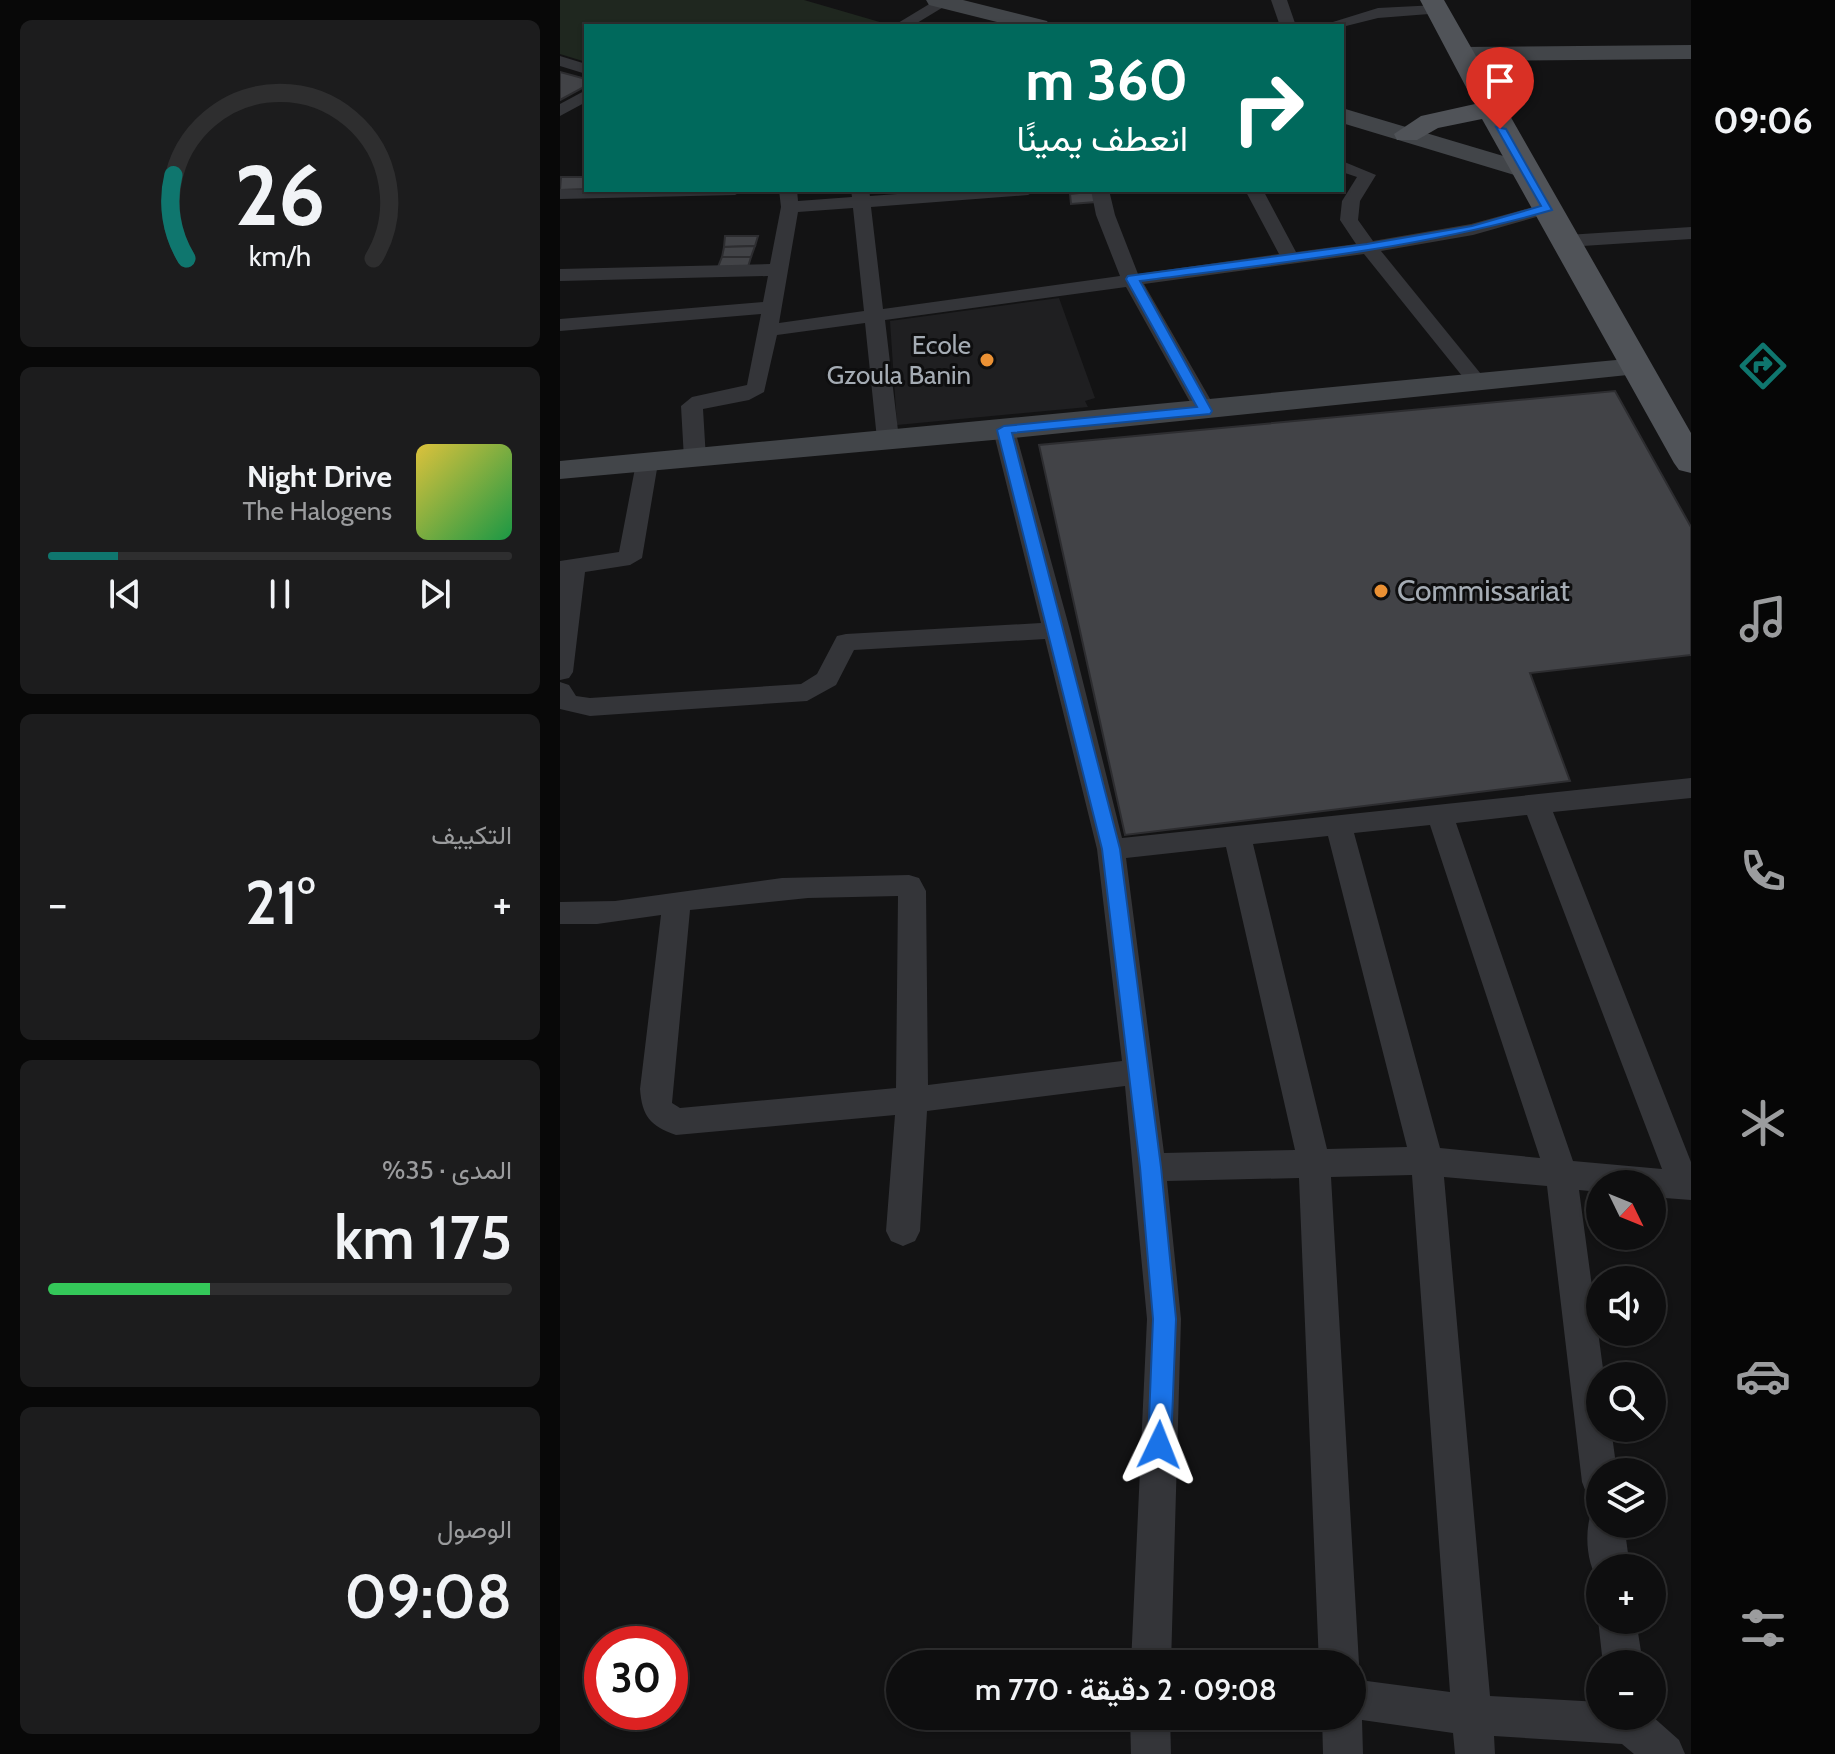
<!DOCTYPE html>
<html lang="ar">
<head>
<meta charset="utf-8">
<style>
	:root { --surface:#0e0e0f; --page:#1c1c1d; --text:#f1f3f6; --muted:#9b9c9e; --line:#2e2e2f; --accent:#0f766e }
	body { margin:0; font-family:Cabin,Vazirmatn,sans-serif; background:var(--page); color:var(--text); direction:rtl; height:100vh; display:flex; flex-direction:column; font-size:30px; white-space:nowrap }
	* { box-sizing:border-box; margin:0 }
	p { font-size:26px; color:var(--muted) }
	.icon { flex:none; width:44px; height:44px; fill:none; stroke:currentColor; stroke-width:2; stroke-linecap:round; stroke-linejoin:round }
	.map { position:relative; flex:1; overflow:hidden; direction:ltr }
	.details { display:flex; flex-direction:column; gap:20px; padding:20px; background:#080808; width:560px }
	.details>* { flex:none }
	.top-card { position:absolute; left:24px; top:24px; width:760px; height:168px; border-radius:0px; box-shadow:0 2px 6px #0004,0 0 0 2px var(--line); direction:rtl; background:#00695c; color:#fff; overflow:hidden }
	.needle { width:52px; rotate:133deg }
	.tools { position:absolute; left:1026px; top:1170px; display:grid; gap:16px }
	.tools a { display:grid; place-items:center; width:80px; height:80px; border-radius:50%; background:var(--surface); box-shadow:0 2px 6px #0004,0 0 0 2px var(--line); font-size:40px }
	.speed { position:absolute; left:24px; top:1626px; display:flex; gap:16px; font-size:40px; font-weight:700; text-align:center }
	.speed>* { display:grid; place-content:center; width:104px; height:104px; border-radius:50%; background:var(--surface); box-shadow:0 2px 6px #0004,0 0 0 2px var(--line); line-height:1 }
	.speed .limit { border:12px solid #d22; background:#fff; color:#111 }
	.pin { position:absolute; display:grid; place-items:center; width:68px; height:68px; color:#fff; margin:-82px -34px; border-radius:50% 50% 50% 0; rotate:-45deg; box-shadow:0 0 8px #0007 }
	.pin .icon { rotate:45deg }
	.me { position:absolute; width:88px; margin:-44px; rotate:2deg; stroke-linejoin:round; filter:drop-shadow(0 0 6px #0008) }
	.turn { display:flex; align-items:center; gap:28px; height:168px; padding:0 24px; font-size:36px }
	.turn .icon { width:104px; height:104px; stroke-width:2.5 }
	.turn b { display:block; font-size:56px; line-height:68px }
	.big { font-size:60px; font-weight:600; line-height:1.1 }
	.details .card { flex:1; display:flex; flex-direction:column; justify-content:center; gap:12px; min-width:0; padding:0 28px; border-radius:12px; background:var(--page) }
	.details .dial { align-items:center; gap:0 }
	.dial svg { height:208px; overflow:visible; fill:none; stroke:var(--line); stroke-width:7; stroke-linecap:round; text-anchor:middle }
	.dial text { fill:var(--text); stroke:none }
	.song { display:flex; align-items:center; gap:24px }
	.cover { width:96px; height:96px; border-radius:12px; background:linear-gradient(135deg,hsl(50 70% 55%),hsl(140 70% 35%)) }
	.played { height:8px; border-radius:4px; background:linear-gradient(90deg,var(--accent) 15%,var(--line) 15%) }
	.keys { display:flex; justify-content:space-around; direction:ltr }
	.heat { display:flex; justify-content:space-between; align-items:center; font-size:44px; direction:ltr }
	.charge { height:12px; border-radius:6px; background:linear-gradient(90deg,#34c759 35%,var(--line) 0) }
	.trip { position:absolute; left:326px; top:1650px; width:480px; height:80px; border-radius:40px; background:var(--surface); box-shadow:0 2px 6px #0004,0 0 0 2px var(--line); font-weight:600; line-height:80px; text-align:center; direction:rtl }
	main { display:flex; flex:1; min-height:0 }
	.tabs { display:flex; flex-direction:column; width:144px; justify-content:space-around; align-items:center; background:#060606; color:var(--muted) }
	.tabs .icon { width:56px; height:56px }
	.tabs .on { color:var(--accent) }
	.tabs b { font-size:36px; color:var(--text) }
	.map>svg:first-child { display:block }
</style>
</head>
<body>
<main>
<nav class="tabs">
<b>09:06</b>
<svg class="icon on" aria-label="directions" viewBox="0 0 24 24"><path d="M12 3l9 9-9 9-9-9zM9 14v-3h6M13 9l2 2-2 2"/></svg>
<svg class="icon" aria-label="music" viewBox="0 0 24 24"><path d="M9 18V5l10-2v13"/><circle cx="6" cy="18" r="3"/><circle cx="16" cy="16" r="3"/></svg>
<svg class="icon" aria-label="phone" viewBox="0 0 24 24"><path d="M5 4h4l2 5-3 2q2 4 5 5l2-3 5 2v4C11 20 4 13 5 4z"/></svg>
<svg class="icon" aria-label="climate" viewBox="0 0 24 24"><path d="M12 3v18M4 7l16 10M4 17L20 7"/></svg>
<svg class="icon" aria-label="car" viewBox="0 0 24 24"><path d="M5 17H2v-5l4-1 3-4h7l3 4 3 1v5h-3M9 17h6M6 11h13"/><circle cx="7" cy="17" r="2"/><circle cx="17" cy="17" r="2"/></svg>
<svg class="icon" aria-label="filters" viewBox="0 0 24 24"><path d="M4 7h16M4 17h16"/><circle cx="9" cy="7" r="2"/><circle cx="15" cy="17" r="2"/></svg>
</nav>
<div class="map">
<svg width="1131" height="1754" viewBox="0 0 1131 1754">
	<rect width="100%" height="100%" fill="#131314"/>
	<polygon fill="#1f1f21" points="499,298 535,398 525,401 528,407 337,425 330,321"/>
	<polygon fill="#1f271f" points="0,0 244,0 330,25 26,26 26,62 0,54"/>
	<g fill="#424347" stroke="#2d2d30" stroke-width="2">
		<polygon points="0,72 26,79 26,86 0,100"/>
		<polygon points="1,177 26,177 26,189 0,190"/>
		<polygon points="537,191 536,202 511,204 510,194"/>
		<polygon points="165,236 198,236 195,246 164,247"/>
		<polygon points="195,246 191,257 162,257 164,247"/>
		<polygon points="162,257 191,257 188,267 158,267"/>
		<polygon points="1055,391 1131,527 1131,655 970,673 1010,781 565,835 479,445"/>
	</g>
	<g fill="none" stroke-linecap="round" stroke-linejoin="round">
		<g fill="#343539" fill-rule="evenodd">
			<polygon points="376,0 395,0 352,26 333,26"/>
			<polygon points="711,0 727,0 736,26 720,26"/>
			<polygon points="877,5 882,7 882,13 818,18 782,27 760,26 818,8"/>
			<polygon points="0,56 26,64 26,74 0,66"/>
			<polygon points="26,90 26,102 0,116 0,104"/>
			<path d="M782,161L816,175L800,201L798,220L813,241L911,224L988,203L997,208L994,212L913,235L821,251L925,379L928,383L925,387H911L804,254L584,284L657,411L653,415H639L635,411L566,287L325,320L339,439L328,445L317,439L305,323L217,335L204,392L189,400L143,409L146,459L135,466L124,459L121,406L132,397L187,385L201,314L0,331V319L203,302L208,276L0,281V269L210,264L221,207L219,190H237L238,201L292,197L291,190H309L310,196L392,190H477L468,195L311,207L323,309L560,276L536,215L531,190H549L555,215L578,274L719,254L685,190H703L736,252L796,244L780,220L782,201L797,177L782,172ZM293,208L304,311L219,323L238,212Z"/>
			<polygon points="0,189 26,190 184,190 175,195 0,199"/>
			<polygon points="1131,227 1131,239 1007,247 998,241 1007,235"/>
			<path d="M444,424L455,430L510,630L562,838L1131,778V798L993,812L1131,1162V1200L1092,1197V1184H1040V1192L1019,1190L1044,1376H1040V1428H1051L1057,1472H1040V1500L1027,1495L1022,1482L987,1186L884,1177L930,1696L1040,1702V1716H1092L1119,1740L1125,1754H1074L1062,1744L934,1736L935,1754H895L893,1733L802,1720L803,1754H763L762,1716H792V1679L890,1692L852,1175L771,1177L799,1664L792,1678V1664H759L739,1178L607,1181L621,1319L611,1664H571L587,1319L565,1086L367,1111L360,1231L355,1241L343,1246L331,1241L326,1231L335,1115L116,1135C90,1126 82,1116 80,1089L101,915L37,924H0V902L55,901L222,878L349,875L359,878L366,891L368,1085L562,1061L537,849L485,639L294,650L276,685L247,701L30,716L0,709V682L9,685L16,696L30,698L241,684L257,674L277,636L286,634L481,623L433,430ZM967,815L1102,1169L1013,1161L896,823ZM870,825L980,1158L880,1148L794,833ZM768,836L847,1147L767,1149L693,844ZM666,847L735,1150L604,1153L566,858ZM338,896L336,1088L120,1108L112,1103L130,910L248,898Z"/>
			<polygon points="87,456 98,463 82,558 70,565 25,572 13,672 9,678 0,680 0,561 59,552 76,463"/>
			<path d="M1040,1507V1524H1064L1070,1568H1040V1582C1026,1566 1024,1530 1032,1511Z"/>
			<polygon points="1040,1614 1040,1620 1076,1620 1083,1664 1043,1664 1038,1620"/>
			<polygon points="570,1716 610,1716 611,1754 571,1754"/>
		</g>
		<g fill="#424549" fill-rule="evenodd">
			<polygon points="366,0 403,0 487,21 490,26 453,26 369,5"/>
			<polygon points="1131,45 1131,59 901,61 890,54 901,47"/>
			<polygon points="782,108 970,164 974,169 961,177 782,123"/>
			<polygon points="1077,358 1087,361 1092,367 1087,373 444,439 0,479 0,461"/>
		</g>
		<polygon fill="#505358" fill-rule="evenodd" points="860,0 884,0 1131,433 1131,473 1119,470 1114,463 922,119 878,128 857,140 837,140 834,134 861,116 915,104"/>
	</g>
	<path fill="#1a73e8" stroke="#114b97" stroke-width="2" d="M936,127L946,129L992,210C857,249 719,263 580,281L652,411L650,414L452,433L560,849L601,1167L616,1319L611,1445L608,1453L599,1456L591,1453L588,1445L593,1319L580,1167L542,849L437,430L444,426L637,407L566,279L568,276L807,244L912,226L981,206Z"/>
	<g fill="#eb9134" stroke="#0e0e0f" stroke-width="3">
		<circle cx="427" cy="360" r="8"/>
		<circle cx="821" cy="591" r="8"/>
	</g>
	<g text-anchor="middle" stroke-width="6" stroke-linejoin="round" paint-order="stroke">
		<g font-size="26" fill="#a5acb4" stroke="#0e0e0f" text-anchor="end">
			<text x="411" y="354">Ecole<tspan x="411" dy="30">Gzoula Banin</tspan></text>
		</g>
		<g font-size="30" fill="#a5acb4" stroke="#0e0e0f" text-anchor="start">
			<text x="837" y="601">Commissariat</text>
		</g>
	</g>
</svg>
<div class="tools">
<a><svg class="needle" viewBox="-14 -14 28 28"><path d="M0-13l5 13h-10z" fill="#e53935"/><path d="M0 13l5-13h-10z" fill="#9b9c9e"/></svg></a>
<a><svg class="icon" aria-label="sound" viewBox="0 0 24 24"><path d="M4 9h4l5-4v14l-5-4H4zM17 9q2 3 0 6"/></svg></a>
<a><svg class="icon" aria-label="search" viewBox="0 0 24 24"><circle cx="10" cy="10" r="6"/><path d="M15 15l6 6"/></svg></a>
<a><svg class="icon" aria-label="layers" viewBox="0 0 24 24"><path d="M12 4l9 5-9 5-9-5zM3 14l9 5 9-5"/></svg></a>
<a>+</a>
<a>−</a>
</div>
<div class="speed"><div class="limit">30</div></div>
<div class="pin" style="left:940px;top:129px;background:#d93025"><svg class="icon" aria-label="arrive" viewBox="0 0 24 24"><path d="M6 21V4h12l-3 4 3 4H6"/></svg></div>
<svg class="me" style="left:599px;top:1445px" viewBox="-20 -20 40 40"><path d="M0-17L14 15 0 8-14 15z" fill="#1a73e8" stroke="#fff" stroke-width="4"/></svg>
<div class="trip">09:08 · 2 دقيقة · 770 m</div>
<div class="top-card">
<div class="turn"><svg class="icon" aria-label="right" viewBox="0 0 24 24"><path d="M7 20v-9h11M14 6l5 5-5 5"/></svg><div><b>360 m</b>انعطف يمينًا</div></div>
</div>
</div>
<section class="details">
<div class="card dial"><svg viewBox="0 0 100 80">
<path d="M14 69A42 42 0 1 1 86 69"/>
<path d="M14 69A42 42 0 0 1 9 37" stroke="#0f766e"/>
<text x="50" y="56" font-size="32" font-weight="700">26</text>
<text x="50" y="72" font-size="11">km/h</text>
</svg></div>
<div class="card">
<div class="song"><i class="cover"></i><div><b>Night Drive</b><p>The Halogens</p></div></div>
<div class="played"></div>
<div class="keys"><svg class="icon" aria-label="previous" viewBox="0 0 24 24"><path d="M18 5L8 12l10 7zM5 5v14"/></svg><svg class="icon" aria-label="pause" viewBox="0 0 24 24"><path d="M8 5v14M16 5v14"/></svg><svg class="icon" aria-label="next" viewBox="0 0 24 24"><path d="M6 5l10 7-10 7zM19 5v14"/></svg></div>
</div>
<div class="card"><p>التكييف</p>
<div class="heat"><a>−</a><b class="big">21°</b><a>+</a></div>
</div>
<div class="card"><p>المدى · 35%</p><b class="big">175 km</b><div class="charge"></div></div>
<div class="card"><p>الوصول</p><b class="big">09:08</b></div>
</section>
</main>
</body>
</html>
